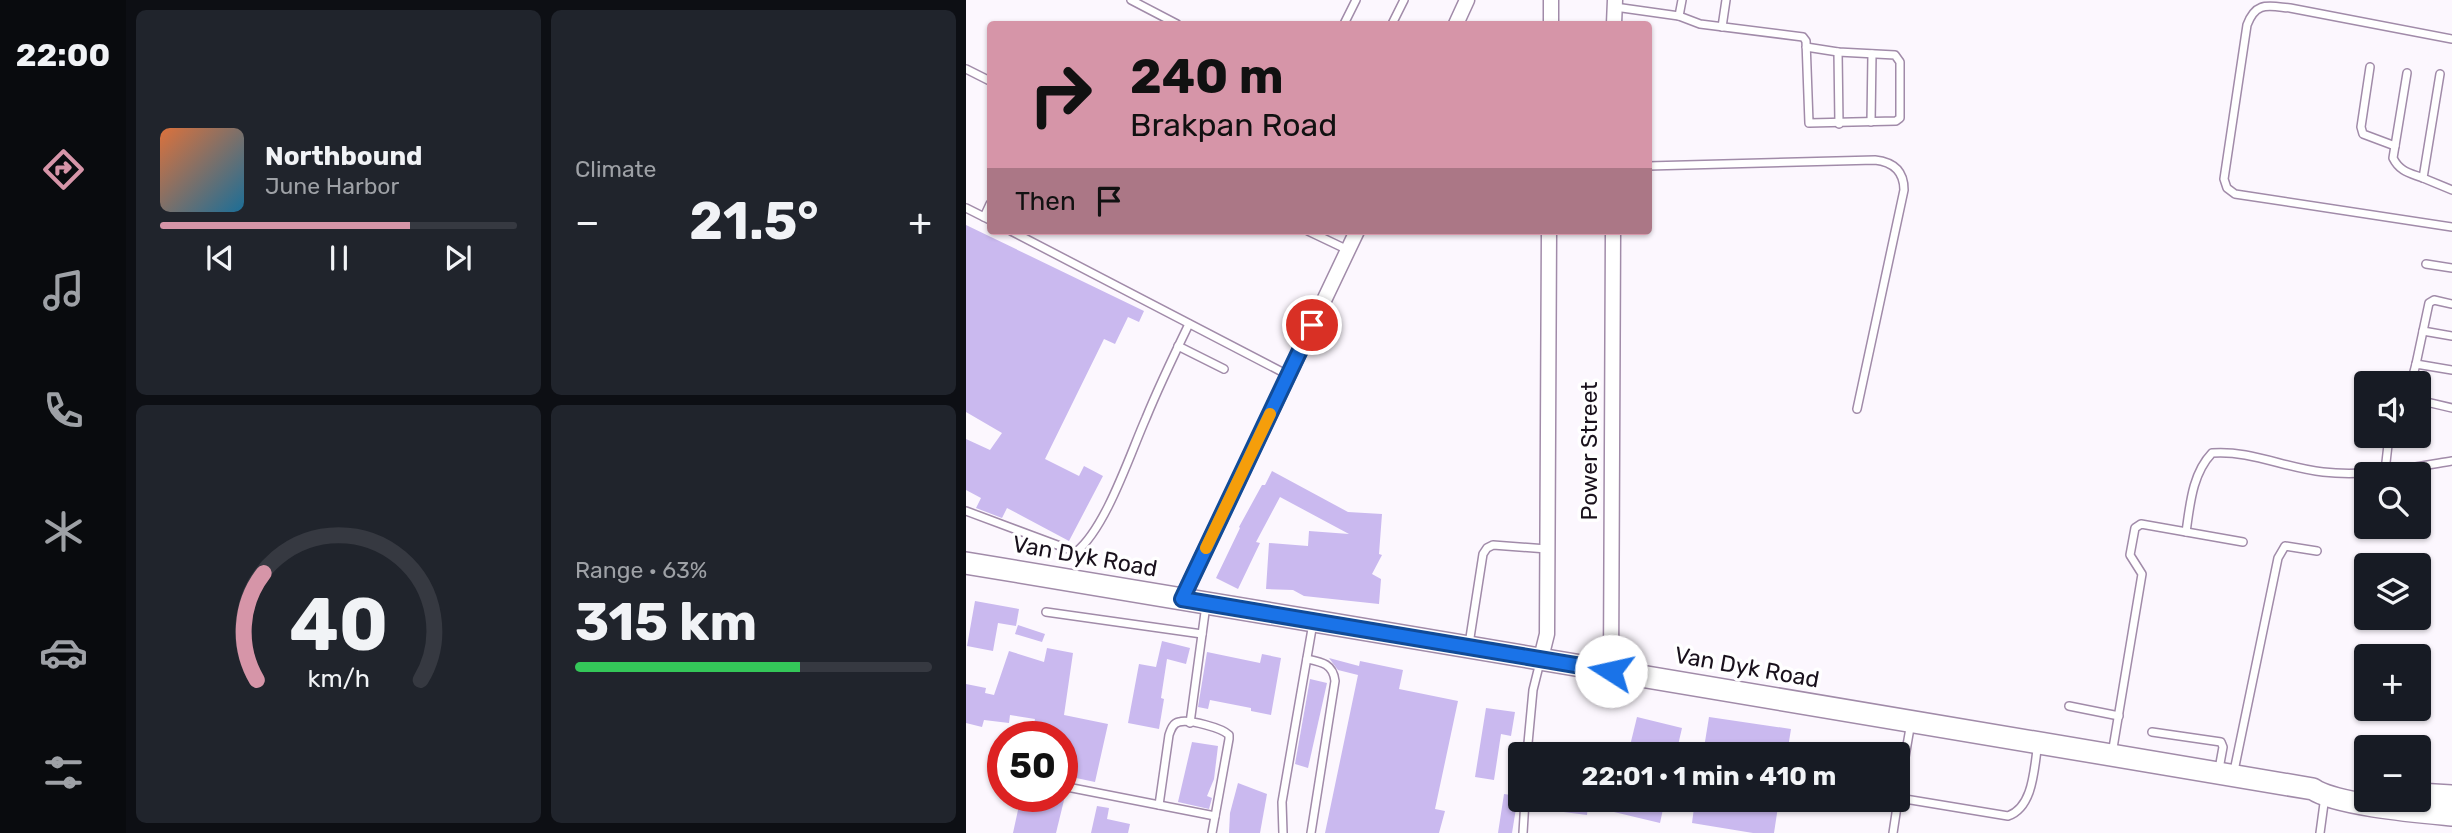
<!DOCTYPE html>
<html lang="en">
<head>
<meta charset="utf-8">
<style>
	:root { --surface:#171b24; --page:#20242c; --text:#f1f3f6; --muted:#9ea1a6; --line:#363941; --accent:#d695a8 }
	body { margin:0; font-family:Rubik,sans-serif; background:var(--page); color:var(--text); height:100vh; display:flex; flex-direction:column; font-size:26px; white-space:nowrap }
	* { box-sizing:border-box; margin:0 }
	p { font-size:23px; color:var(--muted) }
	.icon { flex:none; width:38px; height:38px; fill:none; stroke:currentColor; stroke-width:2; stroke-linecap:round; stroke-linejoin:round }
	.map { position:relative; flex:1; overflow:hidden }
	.drawer { display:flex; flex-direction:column; gap:10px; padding:10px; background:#0d0f14; width:840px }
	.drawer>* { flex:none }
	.hud { position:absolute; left:21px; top:21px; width:665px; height:214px; border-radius:7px; box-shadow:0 2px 5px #0004; background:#d695a8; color:#111; overflow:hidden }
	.fabs { position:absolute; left:1388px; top:371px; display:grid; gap:14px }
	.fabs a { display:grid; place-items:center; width:77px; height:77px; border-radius:7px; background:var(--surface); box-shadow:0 2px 5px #0004; font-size:35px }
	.speed { position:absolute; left:21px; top:721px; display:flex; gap:14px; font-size:35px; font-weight:700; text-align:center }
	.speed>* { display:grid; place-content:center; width:91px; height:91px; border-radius:50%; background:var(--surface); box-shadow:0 2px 5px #0004; line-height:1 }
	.speed .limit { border:10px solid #d22; background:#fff; color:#111 }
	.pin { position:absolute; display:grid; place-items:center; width:60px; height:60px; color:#fff; margin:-30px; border:4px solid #fff; border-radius:50%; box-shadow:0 2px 7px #0007 }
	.me { position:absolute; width:77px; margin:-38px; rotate:280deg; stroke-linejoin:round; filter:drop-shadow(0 0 5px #0008) }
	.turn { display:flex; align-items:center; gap:24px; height:147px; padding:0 28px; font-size:32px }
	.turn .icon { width:91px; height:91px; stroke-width:2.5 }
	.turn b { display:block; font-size:49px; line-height:60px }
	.then { display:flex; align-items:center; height:66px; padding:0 28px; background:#0003; gap:14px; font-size:26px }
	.big { font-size:52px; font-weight:700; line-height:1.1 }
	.drawer .card { flex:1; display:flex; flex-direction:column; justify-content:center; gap:10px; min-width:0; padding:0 24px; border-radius:10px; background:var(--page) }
	.drawer .dial { align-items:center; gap:0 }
	.dial svg { height:182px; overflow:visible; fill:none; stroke:var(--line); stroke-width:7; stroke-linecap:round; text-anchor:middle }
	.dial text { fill:var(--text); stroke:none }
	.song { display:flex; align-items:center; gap:21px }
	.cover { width:84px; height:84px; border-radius:10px; background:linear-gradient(135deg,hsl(20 70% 55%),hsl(200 70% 35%)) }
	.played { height:7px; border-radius:4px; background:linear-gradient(90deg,var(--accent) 70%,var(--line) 70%) }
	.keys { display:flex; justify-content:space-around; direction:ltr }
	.heat { display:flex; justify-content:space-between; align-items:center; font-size:38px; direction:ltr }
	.charge { height:10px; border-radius:5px; background:linear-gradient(90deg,#34c759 63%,var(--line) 0) }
	.drawer .tiles { flex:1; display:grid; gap:10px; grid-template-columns:repeat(2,1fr) }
	.trip { position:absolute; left:542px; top:742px; width:402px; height:70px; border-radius:7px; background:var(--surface); box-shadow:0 2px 5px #0004; font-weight:700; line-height:70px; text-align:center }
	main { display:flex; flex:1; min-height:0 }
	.menu { display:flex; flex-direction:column; width:126px; justify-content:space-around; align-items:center; background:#090b0e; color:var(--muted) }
	.menu .icon { width:49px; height:49px }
	.menu .active { color:var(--accent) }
	.menu b { font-size:32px; color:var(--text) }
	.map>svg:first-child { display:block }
</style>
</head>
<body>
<main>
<nav class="menu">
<b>22:00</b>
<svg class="icon active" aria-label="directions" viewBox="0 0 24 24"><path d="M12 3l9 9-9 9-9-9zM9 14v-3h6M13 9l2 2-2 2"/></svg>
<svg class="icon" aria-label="music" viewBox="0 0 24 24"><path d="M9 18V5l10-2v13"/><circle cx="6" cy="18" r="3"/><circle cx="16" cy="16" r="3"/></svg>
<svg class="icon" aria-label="phone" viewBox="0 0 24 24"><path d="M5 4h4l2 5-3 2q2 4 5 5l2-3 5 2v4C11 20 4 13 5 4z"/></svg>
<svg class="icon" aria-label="climate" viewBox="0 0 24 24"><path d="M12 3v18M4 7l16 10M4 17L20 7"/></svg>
<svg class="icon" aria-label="car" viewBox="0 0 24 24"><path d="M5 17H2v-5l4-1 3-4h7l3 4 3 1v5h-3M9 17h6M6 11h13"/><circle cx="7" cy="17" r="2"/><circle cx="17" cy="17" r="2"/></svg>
<svg class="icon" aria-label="filters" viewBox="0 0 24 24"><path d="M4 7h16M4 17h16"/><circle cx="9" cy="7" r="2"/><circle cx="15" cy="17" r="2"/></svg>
</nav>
<section class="drawer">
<div class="tiles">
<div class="card">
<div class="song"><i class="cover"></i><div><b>Northbound</b><p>June Harbor</p></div></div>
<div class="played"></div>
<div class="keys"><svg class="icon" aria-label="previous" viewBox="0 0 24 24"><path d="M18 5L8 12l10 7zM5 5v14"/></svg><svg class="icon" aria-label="pause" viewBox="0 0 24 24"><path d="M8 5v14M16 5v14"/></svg><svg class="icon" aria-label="next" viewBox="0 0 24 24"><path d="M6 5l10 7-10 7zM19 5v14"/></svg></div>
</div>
<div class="card"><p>Climate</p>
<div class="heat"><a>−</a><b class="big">21.5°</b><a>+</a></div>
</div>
<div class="card dial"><svg viewBox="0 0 100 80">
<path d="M14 69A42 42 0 1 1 86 69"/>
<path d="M14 69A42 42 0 0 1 17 22" stroke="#d695a8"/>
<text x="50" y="56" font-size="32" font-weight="700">40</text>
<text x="50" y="72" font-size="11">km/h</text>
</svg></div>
<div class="card"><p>Range · 63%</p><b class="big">315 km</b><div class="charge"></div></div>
</div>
</section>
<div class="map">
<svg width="1486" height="833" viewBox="0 0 1486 833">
	<rect width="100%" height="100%" fill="#fcf7fe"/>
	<g fill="#cab9ef">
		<polygon points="0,225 178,311 173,322 162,317 149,344 138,339 79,459 113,476 118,466 137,476 103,541 41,508 36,518 10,508 15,498 0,490 0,439 24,450 36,433 0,412"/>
		<polygon points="306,471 382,512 416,514 413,554 416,555 406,574 415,579 413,604 338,596 327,590 300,589 303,543 342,546 343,531 383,534 314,497 290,542 294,543 272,589 250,578 274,528 273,527 296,485 299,485"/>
		<polygon points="9,601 53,609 50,626 32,623 27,651 1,646"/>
		<polygon points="52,625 79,634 76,642 49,634"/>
		<polygon points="196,641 224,648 220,664 201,659 195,698 198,699 193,729 162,723 173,664 190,667"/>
		<polygon points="81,648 107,653 98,715 142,724 129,782 96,775 96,737 65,737 69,719 44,715 43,723 18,720 16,727 0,723 0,684 20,688 19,693 28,695 43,651 78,662"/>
		<polygon points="241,652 294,663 296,654 315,658 305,715 285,711 285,708 244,700 242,709 232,707"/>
		<polygon points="363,658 393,666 394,661 437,670 433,689 492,701 469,809 479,811 473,833 359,833 392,675 372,670"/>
		<polygon points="344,679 361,683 342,768 329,764"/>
		<polygon points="520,708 549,712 545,736 535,734 528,780 509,777"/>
		<polygon points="671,717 716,728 710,754 662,754"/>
		<polygon points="743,717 825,729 821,754 737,754"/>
		<polygon points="226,742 252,746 248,779 241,796 246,798 243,809 212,802"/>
		<polygon points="272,783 301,794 294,833 263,833 264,813"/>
		<polygon points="538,794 552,796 546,833 532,833"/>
		<polygon points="55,796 99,796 90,833 47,833"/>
		<polygon points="583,800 622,805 621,815 582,810"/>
		<polygon points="651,800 699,800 694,823 648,812"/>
		<polygon points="729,800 813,800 808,833 787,833 726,823"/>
		<polygon points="131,806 143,808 141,819 164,824 162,833 125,833"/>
	</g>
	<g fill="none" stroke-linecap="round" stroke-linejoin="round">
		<g stroke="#a18ba9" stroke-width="10">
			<g id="lane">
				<polyline points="165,0 211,24"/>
				<polyline points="649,7 713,16 734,24 837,37 840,41 843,123 930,121 934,118 934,62 929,55 872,52 840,47"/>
				<polyline points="713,16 716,0"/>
				<polyline points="378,24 390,0"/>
				<polyline points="426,24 438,0"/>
				<polyline points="756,27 760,0"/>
				<path d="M1486,39L1324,8C1302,6 1290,1 1281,25L1258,179L1261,188L1269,194L1486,227"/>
				<polyline points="872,52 873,124"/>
				<polyline points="1404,67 1395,127 1397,134 1429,146"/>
				<polyline points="0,69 24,81"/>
				<path d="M1441,73L1427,158C1434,172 1444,173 1457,178"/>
				<polyline points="1474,74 1457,178 1486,190"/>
				<polyline points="905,122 906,54"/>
				<path d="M682,166L909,160C927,162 938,171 938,190L891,409"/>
				<polyline points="0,208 24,220"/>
				<polyline points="18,217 24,204"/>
				<polyline points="45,231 322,375"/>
				<polyline points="342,231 382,250"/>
				<polyline points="1460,264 1486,268"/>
				<polyline points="1457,331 1486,336"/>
				<polyline points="212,346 258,369"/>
				<polyline points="1450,364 1463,303 1468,300 1486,304"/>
				<polyline points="1445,383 1450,364 1486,370"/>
				<polyline points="1452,400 1486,408"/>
				<polyline points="1419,471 1423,436"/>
				<path d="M0,511L110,552C140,528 164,454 180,418C193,386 208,355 223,324"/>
				<path d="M1220,532C1224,505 1226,474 1246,453C1284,450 1319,468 1357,472C1400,477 1444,468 1486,461"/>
				<polyline points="80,612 236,634"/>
				<polyline points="503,644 517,554 521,548 527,545 581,549"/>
				<path d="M341,659C356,662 367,664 369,681L345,833"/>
				<polyline points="1103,706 1153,716"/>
				<polyline points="224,723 240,605"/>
				<polyline points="1186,732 1255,742 1257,747 1253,769"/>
				<polyline points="561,754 567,690 574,662"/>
				<polyline points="1146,754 1176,574 1164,555 1169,528 1175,524 1277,542"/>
				<polyline points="1268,771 1312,558 1319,546 1351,551"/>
				<polyline points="96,786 249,816"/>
				<polyline points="933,792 945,722"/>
				<path d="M933,798L1042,816C1068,807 1068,767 1072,743"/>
				<path d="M193,805L203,735C205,729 207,723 213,722C223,719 256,728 263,735V739L246,833"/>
				<polyline points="317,833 316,802 347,623"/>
				<polyline points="557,833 559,800"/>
				<polyline points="927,833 932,800"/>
				<polyline points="1354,833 1359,796"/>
			</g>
		</g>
		<g stroke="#a18ba9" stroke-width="17">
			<g id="street">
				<polyline points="490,24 501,0"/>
				<polyline points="585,24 585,0"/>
				<polyline points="648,24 649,0"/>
				<polyline points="216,599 391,231"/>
				<polyline points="575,658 581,634 583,231"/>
				<polyline points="645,671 647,231"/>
			</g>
		</g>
		<g stroke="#a18ba9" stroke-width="24">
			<g id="secondary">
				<path d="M0,563C449,638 898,712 1347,789C1370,805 1455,812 1486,815"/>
				<polyline points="1452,794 1486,796"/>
			</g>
		</g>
		<use href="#lane" stroke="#fff" stroke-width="7"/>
		<use href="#street" stroke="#fff" stroke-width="14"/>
		<use href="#secondary" stroke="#fff" stroke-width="21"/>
	</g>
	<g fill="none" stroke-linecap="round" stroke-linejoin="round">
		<g stroke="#114b97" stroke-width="18">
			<polyline id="route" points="346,325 216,599 645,671"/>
		</g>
		<use href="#route" stroke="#1a73e8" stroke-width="12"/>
		<polyline stroke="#f59e0b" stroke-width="12" points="240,548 304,414"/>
	</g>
	<g text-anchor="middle" stroke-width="7" stroke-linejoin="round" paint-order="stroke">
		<g font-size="23" fill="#19111c" stroke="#fff">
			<text transform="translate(623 451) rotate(-90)" y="8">Power Street</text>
			<text transform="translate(119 556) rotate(10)" y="8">Van Dyk Road</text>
			<text transform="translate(781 667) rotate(10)" y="8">Van Dyk Road</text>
		</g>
	</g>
</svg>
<div class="fabs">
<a><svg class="icon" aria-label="sound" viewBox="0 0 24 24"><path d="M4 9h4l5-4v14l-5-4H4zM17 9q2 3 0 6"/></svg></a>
<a><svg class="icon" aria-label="search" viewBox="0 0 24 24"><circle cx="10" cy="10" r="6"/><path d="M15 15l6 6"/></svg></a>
<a><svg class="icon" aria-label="layers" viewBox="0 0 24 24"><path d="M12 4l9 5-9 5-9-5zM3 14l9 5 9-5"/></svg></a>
<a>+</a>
<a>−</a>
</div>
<div class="speed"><div class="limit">50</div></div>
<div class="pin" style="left:346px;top:325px;background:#d93025"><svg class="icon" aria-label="arrive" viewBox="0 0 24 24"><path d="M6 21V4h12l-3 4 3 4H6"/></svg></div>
<svg class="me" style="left:645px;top:671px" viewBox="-20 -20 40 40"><circle r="19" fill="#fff"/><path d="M0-13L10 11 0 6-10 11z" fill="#1a73e8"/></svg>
<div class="trip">22:01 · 1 min · 410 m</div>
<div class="hud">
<div class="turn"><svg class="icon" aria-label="right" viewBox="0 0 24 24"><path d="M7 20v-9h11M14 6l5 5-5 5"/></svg><div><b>240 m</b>Brakpan Road</div></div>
<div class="then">Then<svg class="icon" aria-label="arrive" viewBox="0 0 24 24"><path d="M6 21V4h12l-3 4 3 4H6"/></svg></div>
</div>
</div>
</main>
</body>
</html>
